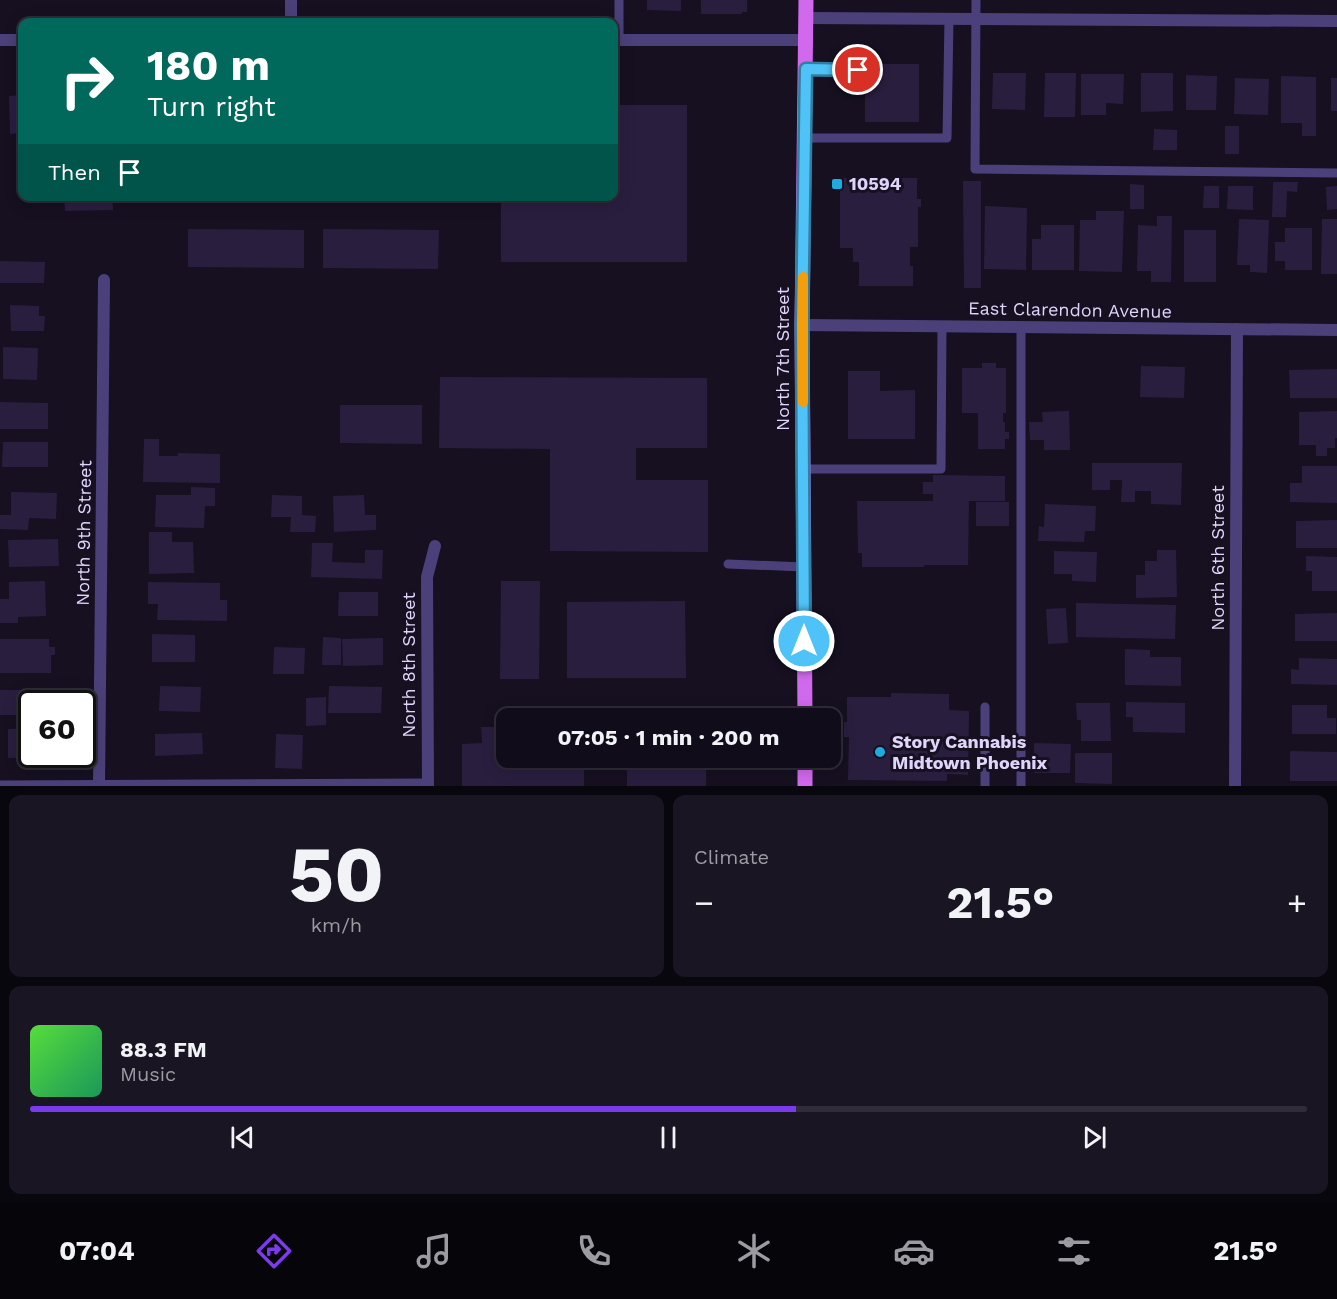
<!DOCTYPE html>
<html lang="en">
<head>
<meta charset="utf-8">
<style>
	:root { --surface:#100c19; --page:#191522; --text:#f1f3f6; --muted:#9c9ba2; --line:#302c38; --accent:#7c3aed }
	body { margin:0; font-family:"Work Sans",sans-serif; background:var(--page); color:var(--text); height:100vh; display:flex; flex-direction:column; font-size:22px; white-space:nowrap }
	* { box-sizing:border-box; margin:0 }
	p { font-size:20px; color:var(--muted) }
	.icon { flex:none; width:33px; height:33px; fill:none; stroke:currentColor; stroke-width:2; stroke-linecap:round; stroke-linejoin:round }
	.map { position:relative; height:786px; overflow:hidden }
	.side { display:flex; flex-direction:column; gap:9px; padding:9px; background:#09070e; flex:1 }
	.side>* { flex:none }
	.hud { position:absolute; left:18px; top:18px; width:600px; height:183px; border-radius:12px; box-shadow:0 3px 15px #0003,0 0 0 2px var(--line); background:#00695c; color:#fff; overflow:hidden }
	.speed { position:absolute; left:18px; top:690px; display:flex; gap:12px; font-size:30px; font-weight:700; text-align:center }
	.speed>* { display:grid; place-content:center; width:78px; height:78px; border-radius:50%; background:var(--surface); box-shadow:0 3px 15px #0003,0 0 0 2px var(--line); line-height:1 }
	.speed .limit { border:3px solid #111; border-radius:9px; background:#fff; color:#111 }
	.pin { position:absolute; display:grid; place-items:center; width:51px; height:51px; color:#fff; margin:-26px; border:3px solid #fff; border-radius:50%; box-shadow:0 2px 6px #0007 }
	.me { position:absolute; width:66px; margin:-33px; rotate:0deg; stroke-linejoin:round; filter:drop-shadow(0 0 4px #0008) }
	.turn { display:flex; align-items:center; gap:21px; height:126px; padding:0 30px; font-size:27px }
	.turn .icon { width:78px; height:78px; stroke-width:2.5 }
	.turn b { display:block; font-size:42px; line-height:51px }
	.then { display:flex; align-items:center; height:57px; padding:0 30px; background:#0003; gap:12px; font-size:22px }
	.big { font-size:45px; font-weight:700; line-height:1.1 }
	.side .card { flex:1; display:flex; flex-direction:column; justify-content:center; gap:9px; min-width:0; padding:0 21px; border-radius:12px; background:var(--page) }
	.side .dial { align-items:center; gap:0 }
	.dial b { font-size:78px; line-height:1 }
	.song { display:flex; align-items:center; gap:18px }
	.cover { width:72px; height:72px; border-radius:9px; background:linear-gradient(135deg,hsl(110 70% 55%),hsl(150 70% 35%)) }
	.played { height:6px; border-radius:3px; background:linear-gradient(90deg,var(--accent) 60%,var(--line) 60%) }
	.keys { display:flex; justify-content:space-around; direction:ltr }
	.heat { display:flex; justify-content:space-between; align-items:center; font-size:33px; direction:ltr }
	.side .tiles { flex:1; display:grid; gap:9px; grid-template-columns:1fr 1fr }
	.card:last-child { grid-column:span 2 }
	.trip { position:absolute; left:496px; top:708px; width:345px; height:60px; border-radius:12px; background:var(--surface); box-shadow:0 3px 15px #0003,0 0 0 2px var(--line); font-weight:700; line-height:60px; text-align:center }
	.tab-bar { display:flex; height:96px; justify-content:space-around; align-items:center; background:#06050a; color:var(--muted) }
	.tab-bar .icon { width:42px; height:42px }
	.tab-bar .on { color:var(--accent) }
	.tab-bar b { font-size:27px; color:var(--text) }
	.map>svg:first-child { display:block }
</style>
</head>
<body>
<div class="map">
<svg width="1337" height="786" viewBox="0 0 1337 786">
	<rect width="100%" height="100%" fill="#161021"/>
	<g fill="#2a1e3f">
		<polygon points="647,0 681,0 681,11 647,10"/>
		<polygon points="701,0 747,0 747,12 742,12 742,14 701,14"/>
		<polygon points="873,64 919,64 919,122 865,122 865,71 868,71 870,66 873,66"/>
		<polygon points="993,73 1026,73 1025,110 992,109"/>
		<polygon points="1045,73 1076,73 1075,117 1044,117"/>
		<polygon points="1141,73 1173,73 1173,111 1141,112"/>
		<polygon points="1081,74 1124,74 1123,104 1106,103 1106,115 1081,115"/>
		<polygon points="1186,75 1217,76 1216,110 1186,110"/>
		<polygon points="1281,76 1316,77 1316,136 1302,136 1302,123 1281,123"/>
		<polygon points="1235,78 1269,79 1268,115 1234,114"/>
		<rect x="1331" y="78" width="6" height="33"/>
		<polygon points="22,95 22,133 10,134 9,96"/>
		<polygon points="614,105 687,105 687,262 501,262 501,196 614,196"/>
		<rect x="1225" y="126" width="14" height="28"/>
		<polygon points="1154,129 1177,130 1177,150 1153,150"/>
		<polygon points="840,178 917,178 917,199 921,199 921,207 918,207 918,247 910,247 910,266 913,266 913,286 859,286 859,262 853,262 853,248 840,248"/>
		<polygon points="963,181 981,181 981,288 964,288"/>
		<polygon points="1273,182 1298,182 1297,192 1287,191 1286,217 1272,217"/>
		<polygon points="1130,184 1144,185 1144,209 1130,209"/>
		<polygon points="1204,186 1219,186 1219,208 1203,208"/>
		<polygon points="1228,186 1253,186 1253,210 1227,209"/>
		<polygon points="1337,186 1337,209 1327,210 1326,187"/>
		<polygon points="64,196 112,196 113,210 65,211"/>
		<polygon points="985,206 1027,208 1026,270 984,269"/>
		<polygon points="1096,211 1124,211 1122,272 1079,271 1080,220 1096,220"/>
		<polygon points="1157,216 1172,216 1171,282 1151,282 1151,271 1137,271 1138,225 1157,226"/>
		<polygon points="1239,219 1269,220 1267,273 1250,272 1250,265 1237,265"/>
		<polygon points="1322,219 1337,219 1337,274 1321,274"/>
		<polygon points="1041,225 1074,225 1074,270 1032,270 1032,239 1041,239"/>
		<polygon points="1285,228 1312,228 1312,270 1285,270 1285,261 1275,261 1275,242 1285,242"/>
		<polygon points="188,229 304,230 304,268 188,267"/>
		<polygon points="323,229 439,230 438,269 323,268"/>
		<rect x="1184" y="230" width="32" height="52"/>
		<polygon points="0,261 45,262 44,283 0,283"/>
		<polygon points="10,305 39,306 39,316 45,316 44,331 11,331"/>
		<polygon points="3,347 38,348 37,380 3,379"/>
		<polygon points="982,363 996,363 996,368 1006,368 1006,413 1003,413 1003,422 1005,422 1005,432 1009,432 1009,439 1005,439 1005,449 978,449 978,413 962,413 962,368 982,368"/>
		<polygon points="1141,366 1185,367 1184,398 1140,397"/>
		<polygon points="1337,369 1337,398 1290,398 1289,370"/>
		<polygon points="848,371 880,371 880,391 915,390 915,439 848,439"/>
		<polygon points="440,377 707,378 707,448 636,448 636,480 708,480 708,552 550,551 550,449 439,448"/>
		<polygon points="0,402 48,403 48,429 0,429"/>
		<polygon points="340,405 422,405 422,444 340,443"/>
		<polygon points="1069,411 1070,450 1044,450 1044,440 1030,440 1029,422 1043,422 1042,412"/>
		<polygon points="1337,411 1337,438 1335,438 1335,448 1327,448 1327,456 1316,456 1316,445 1299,445 1299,412"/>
		<polygon points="144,439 159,439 159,456 178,456 178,453 220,454 220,483 143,482"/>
		<polygon points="3,442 48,442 48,467 2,467"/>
		<polygon points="1092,463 1182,463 1181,505 1151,504 1151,491 1135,491 1135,502 1121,502 1122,480 1110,480 1110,490 1092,490"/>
		<polygon points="1302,466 1337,466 1337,503 1290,502 1290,483 1302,483"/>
		<polygon points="933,475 1005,476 1005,501 969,501 968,565 924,565 924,567 862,567 862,553 858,553 857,501 933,501 933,494 923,494 923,482 933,482"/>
		<polygon points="191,487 215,488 215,506 205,506 204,528 155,527 156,495 191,495"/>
		<polygon points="11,492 57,493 56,519 29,518 28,530 0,529 0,515 11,515"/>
		<polygon points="272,495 302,496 302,515 316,516 315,532 290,532 291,517 271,517"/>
		<polygon points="364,495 365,515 376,515 376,530 334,532 333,496"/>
		<rect x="976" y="502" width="33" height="24"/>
		<polygon points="1045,504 1096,506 1095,531 1085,531 1084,542 1038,541 1039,526 1044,527"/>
		<polygon points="1337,520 1337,548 1296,548 1296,521"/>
		<polygon points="149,532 172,532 172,542 193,542 194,573 149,574"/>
		<polygon points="58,539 59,566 9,567 8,540"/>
		<polygon points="312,543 333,543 332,562 365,563 365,550 383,550 382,579 311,577"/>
		<polygon points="1157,550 1176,550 1177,597 1136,598 1136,575 1145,575 1145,561 1157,561"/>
		<polygon points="1054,551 1097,552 1096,582 1072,581 1072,574 1054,574"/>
		<polygon points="1306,556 1337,557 1337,591 1312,591 1312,571 1306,571"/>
		<polygon points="45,581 46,616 18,617 18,623 0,623 0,599 9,599 9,582"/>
		<polygon points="501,581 540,581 539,679 500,679"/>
		<polygon points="148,582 220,583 220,600 227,600 227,621 157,620 158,604 148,604"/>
		<polygon points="339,592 378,592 378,616 338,616"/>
		<polygon points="685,601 686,678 567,678 567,602"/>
		<polygon points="1076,603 1176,605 1175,639 1076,637"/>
		<polygon points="1066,608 1068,643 1048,644 1046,609"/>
		<polygon points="1337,613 1337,641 1295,641 1295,614"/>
		<polygon points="152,634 195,635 195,662 152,662"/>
		<polygon points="323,637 341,638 341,665 322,665"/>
		<polygon points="383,638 383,665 343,666 342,639"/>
		<polygon points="0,639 49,639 49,647 55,647 55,655 51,655 51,673 0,673"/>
		<polygon points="274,647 305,648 304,674 273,674"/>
		<polygon points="1125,649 1150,650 1150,657 1181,657 1181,686 1125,685"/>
		<polygon points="1299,658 1337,659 1337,685 1291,684 1291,669 1299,670"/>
		<polygon points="160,686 201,687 200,712 159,711"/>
		<polygon points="329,686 382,687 381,713 328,713"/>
		<polygon points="0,690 43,690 43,704 32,704 32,715 0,715"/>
		<polygon points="891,693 949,694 949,710 969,711 968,775 947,774 947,781 848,780 849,737 844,737 844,722 847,722 847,697 891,697"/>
		<polygon points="326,697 326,725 306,726 306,698"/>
		<polygon points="1126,702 1185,703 1185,733 1133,732 1133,717 1126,717"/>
		<polygon points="1076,703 1110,703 1111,741 1081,741 1081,720 1077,720"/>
		<polygon points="1292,705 1327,705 1327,718 1336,718 1336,734 1292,734"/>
		<polygon points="481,727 507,727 507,758 584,758 584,786 462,786 462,744 482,743"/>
		<polygon points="32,728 32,754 47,754 47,757 8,758 8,729"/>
		<polygon points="202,733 203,754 155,756 155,734"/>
		<polygon points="276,734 303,735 302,769 275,768"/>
		<polygon points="1034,743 1071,744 1070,773 1034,773"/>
		<polygon points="1290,751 1337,752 1337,781 1290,781"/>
		<polygon points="1075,753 1112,753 1112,784 1075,783"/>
		<rect x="627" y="758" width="79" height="28"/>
	</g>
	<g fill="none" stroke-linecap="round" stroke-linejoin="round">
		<g stroke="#4c407a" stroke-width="9">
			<polyline points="619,0 619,40"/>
			<polyline points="976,0 975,169 1337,173"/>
			<polyline points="806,69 858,70"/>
			<polyline points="805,138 947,138 949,18"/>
			<polyline points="803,469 941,469 942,327"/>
			<polyline points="728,564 804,567"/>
			<polyline points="985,707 985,786"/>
			<polyline points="606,758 617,758"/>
			<polyline points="0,785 428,783"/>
			<polyline points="1021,786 1021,328"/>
		</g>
		<g stroke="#4c407a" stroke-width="12">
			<polyline points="806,18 1337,21"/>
			<polyline points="291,22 291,0"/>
			<polyline points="0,40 22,40"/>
			<polyline points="614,40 806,40"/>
			<polyline points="802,325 1337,330"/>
			<polyline points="99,786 104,280"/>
			<polyline points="428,786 427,577 435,546"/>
			<polyline points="1235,786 1237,329"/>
		</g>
		<g stroke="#d169ed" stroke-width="15">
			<polyline points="805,718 802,325 806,0"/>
			<polyline points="805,758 805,786"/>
		</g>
	</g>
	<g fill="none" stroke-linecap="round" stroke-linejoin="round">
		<g stroke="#337fa1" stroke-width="15">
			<polyline id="route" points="804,641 802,325 806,69 858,70"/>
		</g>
		<use href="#route" stroke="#4fc3f7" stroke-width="10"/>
		<polyline stroke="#f59e0b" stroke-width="10" points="803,402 803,277"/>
	</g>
	<g fill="#1bace0" stroke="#161021" stroke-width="2">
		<rect x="831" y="178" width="12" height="12" rx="3"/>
		<circle cx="880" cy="752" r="6"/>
	</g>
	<g text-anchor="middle" stroke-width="6" stroke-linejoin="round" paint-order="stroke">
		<g font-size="18" font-weight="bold" fill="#dfd5fa" stroke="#161021" text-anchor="start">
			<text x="849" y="190">10594</text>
			<text x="892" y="748">Story Cannabis<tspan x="892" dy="21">Midtown Phoenix</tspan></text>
		</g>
		<g font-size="18" fill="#dfd5fa" stroke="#161021">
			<text transform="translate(1070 310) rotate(1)" y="6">East Clarendon Avenue</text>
			<text transform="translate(783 359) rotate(-90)" y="6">North 7th Street</text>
			<text transform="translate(84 533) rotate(-89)" y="6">North 9th Street</text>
			<text transform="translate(1218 558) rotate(-90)" y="6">North 6th Street</text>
			<text transform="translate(409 665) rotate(-90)" y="6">North 8th Street</text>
		</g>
	</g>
</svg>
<div class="speed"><div class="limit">60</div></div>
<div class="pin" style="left:858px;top:70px;background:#d93025"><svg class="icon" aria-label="arrive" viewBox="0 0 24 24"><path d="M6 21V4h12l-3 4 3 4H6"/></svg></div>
<svg class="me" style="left:804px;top:641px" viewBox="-20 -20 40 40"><circle r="17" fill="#4fc3f7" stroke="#fff" stroke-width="3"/><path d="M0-11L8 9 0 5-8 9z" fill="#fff"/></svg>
<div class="trip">07:05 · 1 min · 200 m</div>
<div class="hud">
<div class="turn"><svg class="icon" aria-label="right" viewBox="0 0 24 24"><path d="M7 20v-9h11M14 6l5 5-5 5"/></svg><div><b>180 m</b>Turn right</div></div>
<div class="then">Then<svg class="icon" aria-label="arrive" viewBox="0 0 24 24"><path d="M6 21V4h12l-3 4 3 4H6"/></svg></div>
</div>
</div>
<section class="side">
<div class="tiles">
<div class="card dial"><b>50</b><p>km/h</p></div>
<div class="card"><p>Climate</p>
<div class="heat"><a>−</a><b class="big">21.5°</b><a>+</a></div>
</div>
<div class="card">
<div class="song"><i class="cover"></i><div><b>88.3 FM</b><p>Music</p></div></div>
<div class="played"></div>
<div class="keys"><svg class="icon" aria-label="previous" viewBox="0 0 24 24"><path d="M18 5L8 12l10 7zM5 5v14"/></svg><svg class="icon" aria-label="pause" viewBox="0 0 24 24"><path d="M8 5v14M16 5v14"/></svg><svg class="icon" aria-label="next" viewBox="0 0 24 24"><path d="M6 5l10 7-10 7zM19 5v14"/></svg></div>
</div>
</div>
</section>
<nav class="tab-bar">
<b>07:04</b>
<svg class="icon on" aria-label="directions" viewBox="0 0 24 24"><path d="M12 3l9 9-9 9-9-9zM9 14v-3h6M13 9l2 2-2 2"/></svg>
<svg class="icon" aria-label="music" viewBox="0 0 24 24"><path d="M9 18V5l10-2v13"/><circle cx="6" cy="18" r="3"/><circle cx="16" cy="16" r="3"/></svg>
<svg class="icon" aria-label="phone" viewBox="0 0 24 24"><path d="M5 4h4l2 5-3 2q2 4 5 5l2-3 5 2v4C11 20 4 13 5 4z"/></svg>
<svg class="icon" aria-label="climate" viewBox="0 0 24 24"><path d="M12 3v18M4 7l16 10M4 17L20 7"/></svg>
<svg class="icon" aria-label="car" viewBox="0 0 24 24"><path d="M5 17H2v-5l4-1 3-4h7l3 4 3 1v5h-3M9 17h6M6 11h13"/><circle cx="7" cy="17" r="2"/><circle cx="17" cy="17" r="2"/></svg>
<svg class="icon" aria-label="filters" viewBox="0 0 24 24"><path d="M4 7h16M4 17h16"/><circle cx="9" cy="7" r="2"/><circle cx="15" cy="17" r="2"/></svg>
<b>21.5°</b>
</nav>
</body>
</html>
